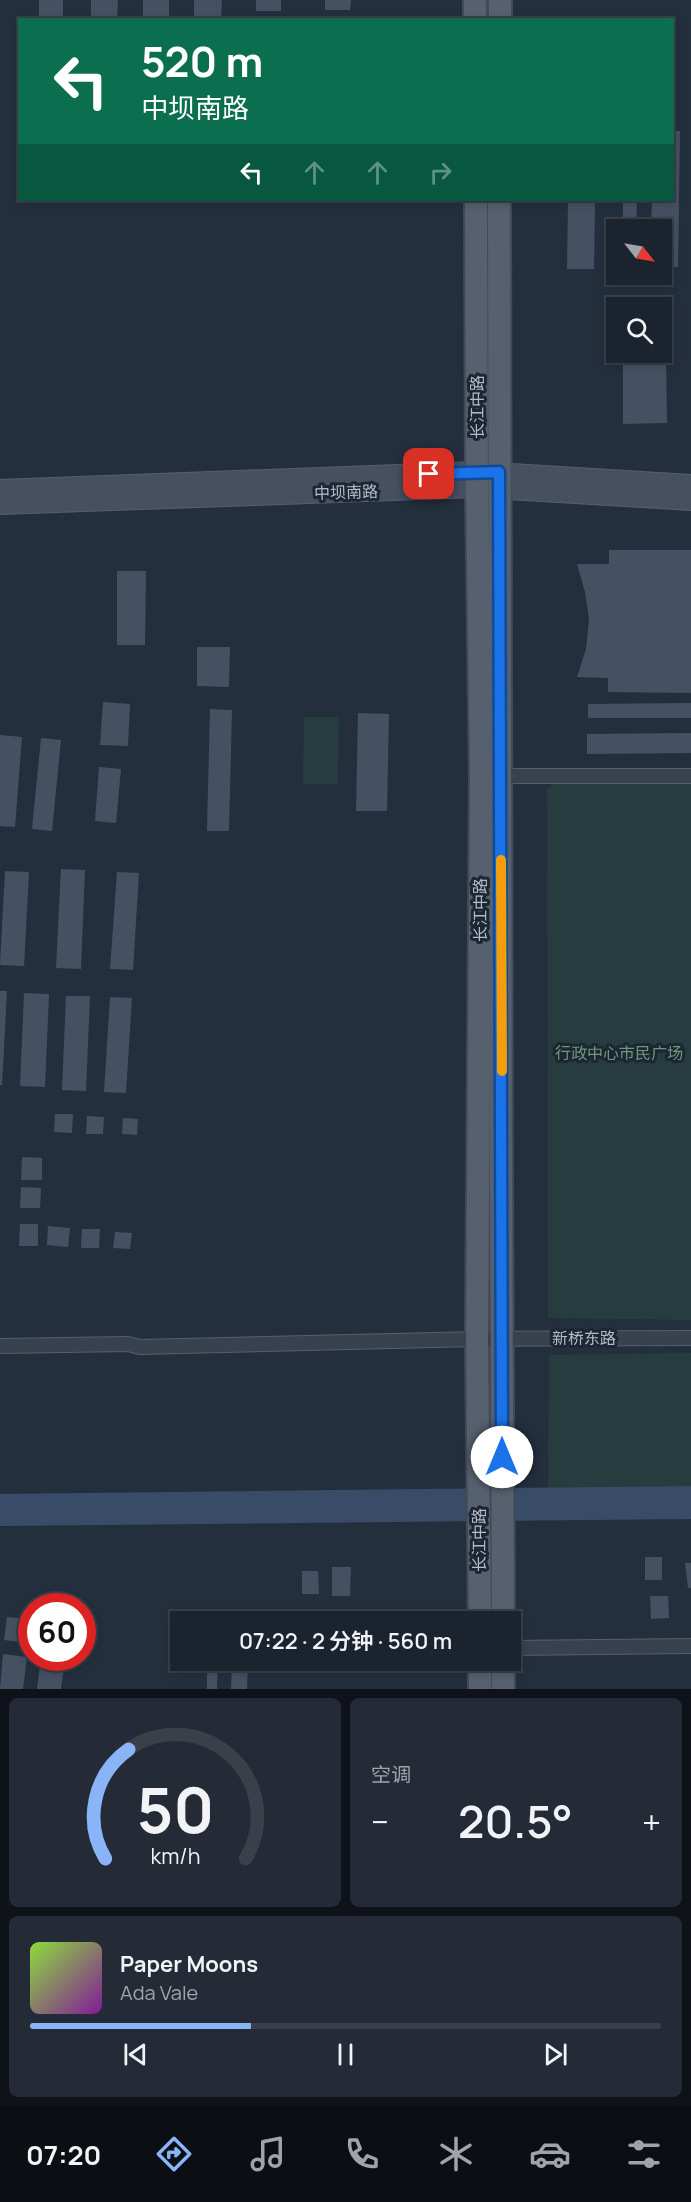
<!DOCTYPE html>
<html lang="zh">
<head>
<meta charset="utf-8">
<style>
	:root { --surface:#1b232e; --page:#242b36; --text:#f1f3f6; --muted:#a0a4aa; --line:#39404a; --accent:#8ab4f8 }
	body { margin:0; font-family:Manrope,"Noto Sans SC",sans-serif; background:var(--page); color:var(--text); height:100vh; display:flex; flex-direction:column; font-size:22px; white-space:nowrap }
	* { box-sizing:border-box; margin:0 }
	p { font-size:20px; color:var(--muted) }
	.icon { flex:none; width:33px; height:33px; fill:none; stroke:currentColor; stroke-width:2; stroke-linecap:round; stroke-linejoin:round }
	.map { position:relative; height:1689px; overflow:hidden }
	.details { display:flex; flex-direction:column; gap:9px; padding:9px; background:#0f1319; flex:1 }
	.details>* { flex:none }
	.hud { position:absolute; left:18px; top:18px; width:656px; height:183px; border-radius:0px; box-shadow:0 3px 9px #0003,0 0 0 2px var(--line); background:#0b6e4f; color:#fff; overflow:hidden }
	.needle { width:39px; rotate:121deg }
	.buttons { position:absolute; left:606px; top:219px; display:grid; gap:12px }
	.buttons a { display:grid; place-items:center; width:66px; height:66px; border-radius:0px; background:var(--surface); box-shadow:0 3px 9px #0003,0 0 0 2px var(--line); font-size:30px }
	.speed { position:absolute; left:18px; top:1593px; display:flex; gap:12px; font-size:30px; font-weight:700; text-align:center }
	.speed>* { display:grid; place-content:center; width:78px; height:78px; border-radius:50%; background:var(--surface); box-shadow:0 3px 9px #0003,0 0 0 2px var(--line); line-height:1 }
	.speed .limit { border:9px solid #d22; background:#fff; color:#111 }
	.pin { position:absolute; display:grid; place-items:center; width:51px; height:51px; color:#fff; margin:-26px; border-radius:12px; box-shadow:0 3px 9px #0006 }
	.me { position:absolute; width:66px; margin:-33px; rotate:0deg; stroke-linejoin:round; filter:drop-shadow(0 0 4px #0008) }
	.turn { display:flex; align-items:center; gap:21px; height:126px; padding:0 24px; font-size:27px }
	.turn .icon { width:78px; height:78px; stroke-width:2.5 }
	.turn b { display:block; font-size:42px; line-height:51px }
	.lanes { display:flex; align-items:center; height:57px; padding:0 24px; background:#0003; justify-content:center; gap:30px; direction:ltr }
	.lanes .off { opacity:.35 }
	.big { font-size:45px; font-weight:600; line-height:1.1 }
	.details .tile { flex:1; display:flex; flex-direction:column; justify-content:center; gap:9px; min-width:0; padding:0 21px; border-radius:9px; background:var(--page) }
	.details .dial { align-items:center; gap:0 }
	.dial svg { height:156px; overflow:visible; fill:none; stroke:var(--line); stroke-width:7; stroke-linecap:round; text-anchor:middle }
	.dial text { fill:var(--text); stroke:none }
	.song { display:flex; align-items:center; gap:18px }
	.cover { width:72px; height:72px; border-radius:9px; background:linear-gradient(135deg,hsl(90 70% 55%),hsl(290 70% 35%)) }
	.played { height:6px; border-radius:3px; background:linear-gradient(90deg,var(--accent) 35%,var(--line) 35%) }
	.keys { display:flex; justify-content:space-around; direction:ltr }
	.heat { display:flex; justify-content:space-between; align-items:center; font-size:33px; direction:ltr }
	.details .tiles { flex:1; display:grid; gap:9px; grid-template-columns:1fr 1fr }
	.tile:last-child { grid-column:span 2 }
	.trip { position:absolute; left:170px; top:1611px; width:351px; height:60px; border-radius:0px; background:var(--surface); box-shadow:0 3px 9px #0003,0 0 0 2px var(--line); font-weight:600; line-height:60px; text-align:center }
	.tabs { display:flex; height:96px; justify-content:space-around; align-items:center; background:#0b0e12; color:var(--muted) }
	.tabs .icon { width:42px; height:42px }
	.tabs .on { color:var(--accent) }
	.tabs b { font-size:27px; color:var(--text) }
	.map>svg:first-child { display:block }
</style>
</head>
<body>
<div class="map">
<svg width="691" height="1689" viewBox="0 0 691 1689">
	<rect width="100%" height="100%" fill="#242f3e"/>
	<g fill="#263c3f">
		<polygon points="304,717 339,717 338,784 303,784"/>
		<polygon points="559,782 691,782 691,1320 548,1318 547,788"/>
		<polygon points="691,1353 691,1486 548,1488 549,1355"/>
	</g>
	<polygon fill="#394c67" points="691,1486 691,1519 0,1526 0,1494"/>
	<g fill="#455162">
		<rect x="39" y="0" width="24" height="20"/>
		<polygon points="91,0 118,0 117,20 91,20"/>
		<rect x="143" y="0" width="26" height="20"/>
		<polygon points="194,0 222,0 221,20 194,20"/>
		<rect x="256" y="0" width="25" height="11"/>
		<polygon points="325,0 351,0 350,10 325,10"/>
		<polygon points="672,131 680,131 678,267 662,267 662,230 651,230 652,200 672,200"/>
		<polygon points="568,200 595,200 594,269 567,269"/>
		<polygon points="623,200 637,200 636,230 623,230"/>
		<polygon points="666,358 667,423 623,424 623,359"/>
		<polygon points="609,550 691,550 691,693 608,692 608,678 577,677 586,649 589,619 585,592 577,564 609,564"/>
		<polygon points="117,571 146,571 145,645 117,645"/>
		<polygon points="197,647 230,647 229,687 197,686"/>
		<polygon points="103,702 130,704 128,746 100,745"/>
		<polygon points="691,703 691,718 588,718 588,704"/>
		<polygon points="210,709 232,710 229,831 207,831"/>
		<polygon points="358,713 389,714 387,811 356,811"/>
		<polygon points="691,733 691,753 587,754 587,734"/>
		<polygon points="0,735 22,737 15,827 0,826"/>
		<polygon points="41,738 61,740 52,831 32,829"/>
		<polygon points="99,767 121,769 116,823 95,821"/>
		<polygon points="61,869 85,870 81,969 56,968"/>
		<polygon points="5,871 29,872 24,966 0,965"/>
		<polygon points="117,872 139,873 133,970 110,969"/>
		<polygon points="0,991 7,991 2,1085 0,1085"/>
		<polygon points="24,993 49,994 45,1087 20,1086"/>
		<polygon points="66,996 90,996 86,1091 62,1090"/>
		<polygon points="110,997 132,998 126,1093 104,1092"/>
		<polygon points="55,1114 73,1114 72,1133 54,1132"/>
		<polygon points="87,1116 104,1117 103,1134 86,1134"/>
		<polygon points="123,1118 138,1119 137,1135 122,1134"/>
		<polygon points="22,1157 42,1158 42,1180 21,1180"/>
		<polygon points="21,1187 41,1188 40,1208 20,1208"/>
		<polygon points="20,1224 38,1224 38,1246 19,1246"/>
		<polygon points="48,1226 70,1228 68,1247 47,1245"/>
		<polygon points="82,1229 100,1229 99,1248 81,1248"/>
		<polygon points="115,1232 132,1233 130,1249 113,1248"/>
		<rect x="645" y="1557" width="17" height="23"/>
		<polygon points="685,1563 691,1563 691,1588 688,1588"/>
		<polygon points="332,1567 351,1567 350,1596 332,1596"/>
		<polygon points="302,1571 318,1571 319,1594 302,1594"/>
		<polygon points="650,1596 668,1596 669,1618 651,1619"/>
		<polygon points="353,1616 353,1622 336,1622 335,1617"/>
		<polygon points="7,1617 30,1619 28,1643 4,1640"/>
		<polygon points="3,1654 27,1657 23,1689 0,1689"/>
		<polygon points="41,1658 65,1658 61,1689 37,1689"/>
		<polygon points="207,1660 218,1660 217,1689 207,1689"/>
		<polygon points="232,1660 248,1660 247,1689 231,1689"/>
	</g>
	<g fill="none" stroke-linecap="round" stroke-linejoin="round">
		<g stroke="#565f6c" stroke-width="16">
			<g id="minor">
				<polyline points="492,776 691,776"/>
				<polyline points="0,1346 128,1344 140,1347 477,1339 691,1338"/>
				<polyline points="510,1648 691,1646"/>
			</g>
		</g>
		<g stroke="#565f6c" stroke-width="22">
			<g id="secondary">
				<polyline points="0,490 477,472 691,485"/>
				<polyline points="0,504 477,487 691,500"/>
			</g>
		</g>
		<g stroke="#414a57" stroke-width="26">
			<g id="primary">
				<polyline points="475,0 475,20"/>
				<polyline points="500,20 500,0"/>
				<polyline points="476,200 477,487 481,777 477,1339 480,1622"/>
				<path d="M499,200C498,673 501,1148 503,1622"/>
				<polyline points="480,1660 480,1689"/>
				<polyline points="503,1689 503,1660"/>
			</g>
		</g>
		<use href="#minor" stroke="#38414e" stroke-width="14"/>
		<use href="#secondary" stroke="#465061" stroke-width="20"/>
		<use href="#primary" stroke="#56606e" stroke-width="22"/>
	</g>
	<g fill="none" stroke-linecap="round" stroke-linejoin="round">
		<g stroke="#114b97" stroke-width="15">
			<polyline id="route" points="429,474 499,472 502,1457"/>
		</g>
		<use href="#route" stroke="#1a73e8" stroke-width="10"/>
		<polyline stroke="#f59e0b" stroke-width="10" points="501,860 502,1071"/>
	</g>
	<g text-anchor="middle" stroke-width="6" stroke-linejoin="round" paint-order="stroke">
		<g font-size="16" fill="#b4bcc9" stroke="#1d2633">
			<text transform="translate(477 407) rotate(-90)" y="6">长江中路</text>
			<text transform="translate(346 492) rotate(-2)" y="6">中坝南路</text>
			<text transform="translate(480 910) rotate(-90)" y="6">长江中路</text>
			<text x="584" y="1344">新桥东路</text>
			<text transform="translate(479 1540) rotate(-90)" y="6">长江中路</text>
		</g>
		<g font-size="16" fill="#6b9a76" stroke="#1d2633">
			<text x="619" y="1059">行政中心市民广场</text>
		</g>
	</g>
</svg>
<div class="buttons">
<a><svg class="needle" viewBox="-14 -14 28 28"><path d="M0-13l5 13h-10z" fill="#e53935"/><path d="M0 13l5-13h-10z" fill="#a0a4aa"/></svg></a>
<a><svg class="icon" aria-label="search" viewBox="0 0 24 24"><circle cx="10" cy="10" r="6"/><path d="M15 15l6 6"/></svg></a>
</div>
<div class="speed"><div class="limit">60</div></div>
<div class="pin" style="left:429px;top:474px;background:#d93025"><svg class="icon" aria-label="arrive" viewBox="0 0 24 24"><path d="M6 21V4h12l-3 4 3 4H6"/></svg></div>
<svg class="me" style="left:502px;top:1457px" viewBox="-20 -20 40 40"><circle r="19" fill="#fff"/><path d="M0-13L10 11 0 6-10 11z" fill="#1a73e8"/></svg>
<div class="trip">07:22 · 2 分钟 · 560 m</div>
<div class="hud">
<div class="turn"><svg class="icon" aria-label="left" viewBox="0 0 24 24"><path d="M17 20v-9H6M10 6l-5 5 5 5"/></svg><div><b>520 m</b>中坝南路</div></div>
<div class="lanes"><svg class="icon" aria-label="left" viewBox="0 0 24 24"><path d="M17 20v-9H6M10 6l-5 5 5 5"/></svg><svg class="icon off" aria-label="ahead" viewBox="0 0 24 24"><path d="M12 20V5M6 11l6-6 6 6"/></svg><svg class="icon off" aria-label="ahead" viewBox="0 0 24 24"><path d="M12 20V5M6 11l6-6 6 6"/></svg><svg class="icon off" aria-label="right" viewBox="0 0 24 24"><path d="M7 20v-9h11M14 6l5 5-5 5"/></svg></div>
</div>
</div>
<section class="details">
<div class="tiles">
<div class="tile dial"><svg viewBox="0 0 100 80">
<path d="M14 69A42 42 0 1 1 86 69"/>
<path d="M14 69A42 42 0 0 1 26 13" stroke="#8ab4f8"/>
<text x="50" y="56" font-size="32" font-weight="700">50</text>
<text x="50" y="72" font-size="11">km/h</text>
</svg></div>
<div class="tile"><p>空调</p>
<div class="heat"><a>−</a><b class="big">20.5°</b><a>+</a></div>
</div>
<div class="tile">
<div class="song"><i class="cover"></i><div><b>Paper Moons</b><p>Ada Vale</p></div></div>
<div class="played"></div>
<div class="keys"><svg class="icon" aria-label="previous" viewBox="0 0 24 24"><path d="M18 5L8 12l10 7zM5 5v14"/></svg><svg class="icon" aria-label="pause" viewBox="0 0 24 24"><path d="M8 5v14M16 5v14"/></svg><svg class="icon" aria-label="next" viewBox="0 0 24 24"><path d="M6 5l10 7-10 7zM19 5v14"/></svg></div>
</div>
</div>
</section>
<nav class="tabs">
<b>07:20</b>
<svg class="icon on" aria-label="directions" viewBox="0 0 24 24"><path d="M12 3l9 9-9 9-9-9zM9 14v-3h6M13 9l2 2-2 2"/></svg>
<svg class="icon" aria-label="music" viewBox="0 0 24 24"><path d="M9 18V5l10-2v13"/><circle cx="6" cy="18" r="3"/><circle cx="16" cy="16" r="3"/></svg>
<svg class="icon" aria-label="phone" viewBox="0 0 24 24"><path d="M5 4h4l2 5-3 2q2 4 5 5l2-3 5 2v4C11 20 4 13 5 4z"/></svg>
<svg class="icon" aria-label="climate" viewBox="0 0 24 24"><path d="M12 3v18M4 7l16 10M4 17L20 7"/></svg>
<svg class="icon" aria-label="car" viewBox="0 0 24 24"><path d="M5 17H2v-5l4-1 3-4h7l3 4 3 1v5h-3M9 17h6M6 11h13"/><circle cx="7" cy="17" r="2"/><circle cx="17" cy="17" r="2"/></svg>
<svg class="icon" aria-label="filters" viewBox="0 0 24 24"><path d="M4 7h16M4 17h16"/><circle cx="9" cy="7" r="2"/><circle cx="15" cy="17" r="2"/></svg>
</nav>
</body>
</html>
